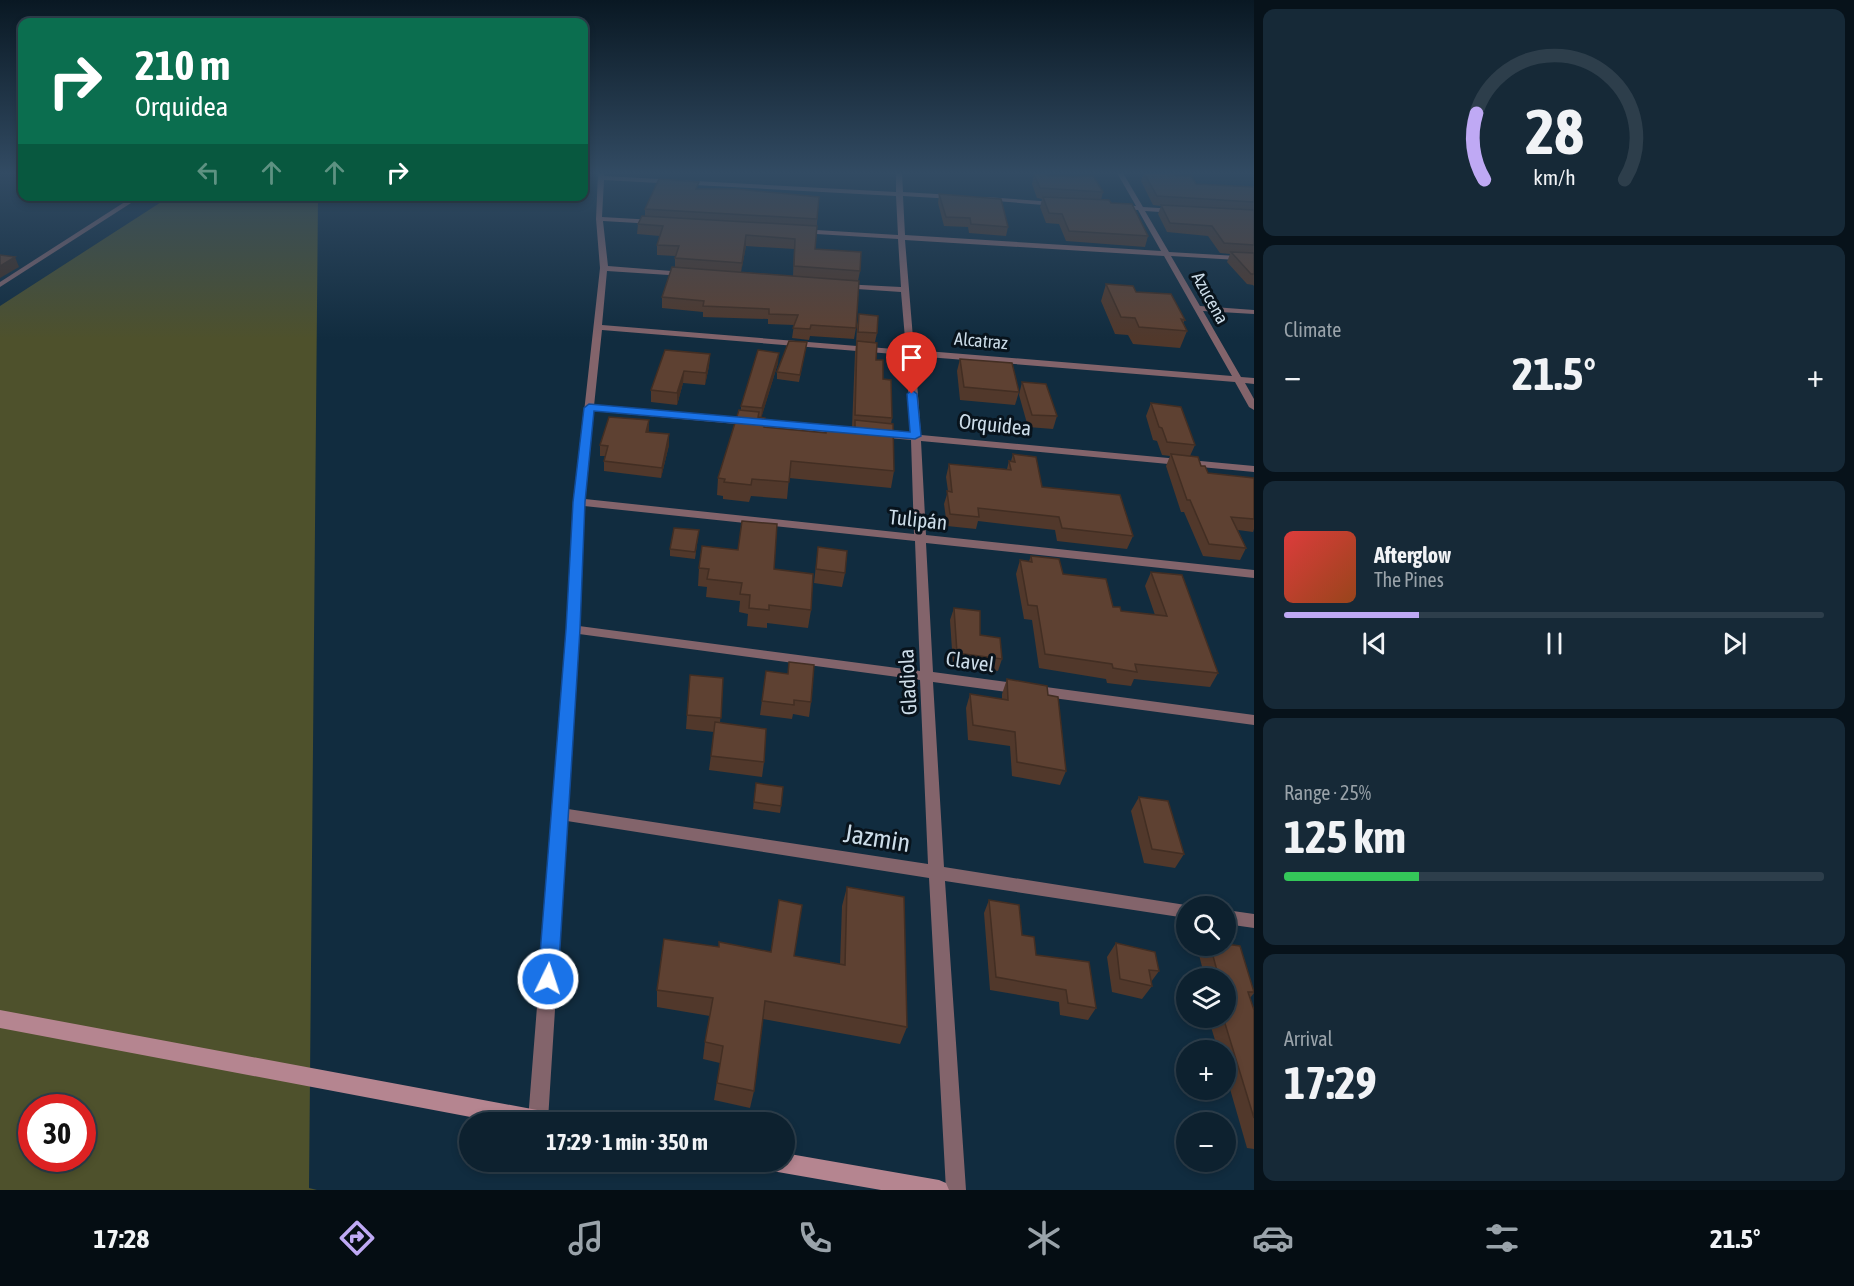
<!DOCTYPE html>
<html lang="en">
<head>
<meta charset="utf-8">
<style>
	:root { --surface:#0d212f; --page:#162937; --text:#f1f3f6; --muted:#9aa3aa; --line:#2d3e4b; --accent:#bfa9f4 }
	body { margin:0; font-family:"Asap Condensed",sans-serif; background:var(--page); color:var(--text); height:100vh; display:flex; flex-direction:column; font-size:22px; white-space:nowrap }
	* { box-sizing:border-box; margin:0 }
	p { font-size:20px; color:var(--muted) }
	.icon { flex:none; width:33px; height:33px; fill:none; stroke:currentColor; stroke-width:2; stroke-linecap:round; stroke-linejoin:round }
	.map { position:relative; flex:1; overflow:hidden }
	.drawer { display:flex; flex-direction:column; gap:9px; padding:9px; background:#07121a; width:600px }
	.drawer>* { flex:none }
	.top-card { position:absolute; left:18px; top:18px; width:570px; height:183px; border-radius:12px; box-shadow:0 3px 9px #0003,0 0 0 2px var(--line); background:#0b6e4f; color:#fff; overflow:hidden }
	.fabs { position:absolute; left:1176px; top:896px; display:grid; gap:12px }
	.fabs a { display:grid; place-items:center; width:60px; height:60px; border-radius:50%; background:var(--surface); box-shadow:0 3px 9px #0003,0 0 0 2px var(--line); font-size:30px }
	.speed { position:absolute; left:18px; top:1094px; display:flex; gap:12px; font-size:30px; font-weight:700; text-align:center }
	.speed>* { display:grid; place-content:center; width:78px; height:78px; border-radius:50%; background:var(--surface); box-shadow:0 3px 9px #0003,0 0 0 2px var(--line); line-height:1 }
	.speed .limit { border:9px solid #d22; background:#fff; color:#111 }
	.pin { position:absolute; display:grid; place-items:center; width:51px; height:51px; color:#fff; margin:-62px -26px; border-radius:50% 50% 50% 0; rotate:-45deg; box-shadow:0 0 6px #0007 }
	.pin .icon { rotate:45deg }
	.me { position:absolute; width:66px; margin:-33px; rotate:4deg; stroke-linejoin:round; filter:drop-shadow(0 0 4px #0008) }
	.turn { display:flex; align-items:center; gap:21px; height:126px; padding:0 18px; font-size:27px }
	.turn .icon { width:78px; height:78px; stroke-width:2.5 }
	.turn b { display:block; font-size:42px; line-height:51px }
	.lanes { display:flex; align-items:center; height:57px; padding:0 18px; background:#0003; justify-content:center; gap:30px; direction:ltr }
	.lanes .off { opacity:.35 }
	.big { font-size:45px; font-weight:700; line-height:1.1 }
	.drawer .tile { flex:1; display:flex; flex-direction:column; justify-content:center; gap:9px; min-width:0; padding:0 21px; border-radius:12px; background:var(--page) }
	.drawer .dial { align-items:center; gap:0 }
	.dial svg { height:156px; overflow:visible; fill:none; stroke:var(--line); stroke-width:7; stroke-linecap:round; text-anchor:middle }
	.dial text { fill:var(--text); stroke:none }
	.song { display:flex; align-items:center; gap:18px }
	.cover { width:72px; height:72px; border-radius:9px; background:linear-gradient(135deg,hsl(0 70% 55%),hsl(20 70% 35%)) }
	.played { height:6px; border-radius:3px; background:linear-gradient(90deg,var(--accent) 25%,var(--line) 25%) }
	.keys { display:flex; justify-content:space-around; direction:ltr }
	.heat { display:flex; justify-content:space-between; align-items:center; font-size:33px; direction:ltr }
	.charge { height:9px; border-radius:4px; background:linear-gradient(90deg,#34c759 25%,var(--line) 0) }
	.trip { position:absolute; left:459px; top:1112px; width:336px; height:60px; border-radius:30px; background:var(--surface); box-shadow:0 3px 9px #0003,0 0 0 2px var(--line); font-weight:700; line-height:60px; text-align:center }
	.menu { display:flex; height:96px; justify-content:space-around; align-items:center; background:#050d13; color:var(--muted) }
	.menu .icon { width:42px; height:42px }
	.menu .active { color:var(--accent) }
	.menu b { font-size:27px; color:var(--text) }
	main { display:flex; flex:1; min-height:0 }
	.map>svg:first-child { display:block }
</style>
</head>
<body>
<main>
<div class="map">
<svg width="1254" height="1190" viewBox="0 0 1254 1190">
	<rect width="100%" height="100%" fill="#112c3f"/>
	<path fill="#4e512c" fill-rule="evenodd" d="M169,197H318L309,1188L317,1190H0V306ZM32,1107H82V1158H32Z"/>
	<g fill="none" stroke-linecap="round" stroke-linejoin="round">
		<g fill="#83646b" fill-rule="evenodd">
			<path d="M598,173H604V176L896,192V173H902L903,192L953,195L956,197L953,199L903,196L905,235L1161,251L1138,210L1117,209L1114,207L1117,205L1136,206L1117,173H1123L1143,207L1175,209L1178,211L1175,213L1145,211L1169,252L1254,257V261L1171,256L1200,306L1254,310V314L1203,311L1241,377L1254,378V384L1245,383L1254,399V410L1249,407L1235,382L915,356L921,435L1254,466V472L921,441L926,535L1254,570V578L926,543L933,672L1254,715V725L933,682L944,867L1192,906H1186V918L945,881L966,1190H946L929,878L567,821L548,1120L547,1122H529L528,1120L567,629L574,502L600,268L596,219ZM604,180L896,196L898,235L800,229L797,231L800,233L898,239L901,287L842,284L838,286L842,288L901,292L906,350L602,325L607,271L684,276L688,274L684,272L608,266L603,221L654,224L657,222L654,220L602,217ZM905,240L1164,256L1232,376L914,350ZM602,330L906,355L911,435L594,406ZM593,411L911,440L914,534L585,499ZM584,506L915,541L920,671L579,626ZM579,634L920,680L928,864L568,809Z"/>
			<polygon points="134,196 142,196 0,287 0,282"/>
			<polygon points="986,197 1055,202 1058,204 1055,206 984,200 984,198"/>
			<polygon points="1226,910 1254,914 1254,928 1226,924"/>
		</g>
		<g fill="#b58590" fill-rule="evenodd">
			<polygon points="0,1010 548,1112 555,1115 558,1122 497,1122 0,1028"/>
			<polygon points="784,1153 939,1180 946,1183 949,1190 881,1190 772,1171 765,1168 762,1161 784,1161"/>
		</g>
	</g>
	<g fill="#51382b" fill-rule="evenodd">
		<polygon points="1144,173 1196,184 1254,187 1254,286 1253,285 1247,284 1227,262 1230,254 1220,253 1208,236 1167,232 1158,214 1161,206 1153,205 1141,181"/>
		<polygon points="1034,174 1103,192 1101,200 1111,203 1148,236 1145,247 1066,241 1059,224 1046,223 1040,207 1042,199 1037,198 1032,184"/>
		<path d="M699,189L819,197L815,249L860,271L858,281L856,328L854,339L810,336L809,340L792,338L794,325L768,324V319L703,317V312L662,308V297L675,267V256L657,255V245L660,236L637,234L638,224L645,216V209ZM746,246L794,249L793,276L741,272Z"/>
		<polygon points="939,194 1008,227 1006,236 969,233 968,227 944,226 938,203"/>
		<polygon points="1106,284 1136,292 1185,320 1183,323 1187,331 1180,348 1133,344 1128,335 1115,334 1101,301"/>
		<polygon points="859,314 877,333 875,342 876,360 883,379 892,418 891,424 894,471 891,488 789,478 787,499 751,496 749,502 723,499 723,496 717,495 718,478 741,410 741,406 778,363 761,418 764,427 826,433 853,431 854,428 852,427 855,353 856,344 857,326"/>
		<polygon points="807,342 799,382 777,379 777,372"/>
		<polygon points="710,354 709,366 705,385 683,383 677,405 651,402 651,390"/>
		<polygon points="960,359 1019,392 1015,405 960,400 957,371"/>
		<polygon points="1022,382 1057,416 1053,429 1028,427 1019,395"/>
		<polygon points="1151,403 1195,445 1190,456 1208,473 1254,478 1254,529 1253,532 1238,530 1246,548 1240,560 1203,556 1184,512 1181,512 1166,466 1170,456 1162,455 1157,441 1153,440 1146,416"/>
		<polygon points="649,420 648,433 669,434 669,445 661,478 604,471 604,461 605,456 600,456 600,445"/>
		<polygon points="1013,454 1042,487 1133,536 1127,549 1057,541 1055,530 978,521 976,529 947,526 944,504 948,491 946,477 949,464 1007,469 1009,461 1011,461"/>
		<polygon points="698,537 695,559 670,556 670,549"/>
		<polygon points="818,547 845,573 842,587 814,583"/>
		<polygon points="1031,556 1063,574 1121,611 1155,615 1145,586 1151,572 1218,673 1210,687 1134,679 1131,686 1107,683 1106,679 1039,668 1032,620 1024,619 1016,574 1020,560 1029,561"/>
		<polygon points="699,568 774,569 811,610 808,628 767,623 767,628 747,626 748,614 739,612 740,601 706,597 707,587 698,586"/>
		<polygon points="954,608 1002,659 998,671 953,665 950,620"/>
		<polygon points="789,662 811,702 809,717 793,714 792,719 760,715 766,671 788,674"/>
		<polygon points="723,678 720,723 764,762 762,777 709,770 714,732 686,729 687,715"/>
		<polygon points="1007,679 1048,695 1066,771 1060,785 1012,776 1010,746 968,740 966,708 970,694 1002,699 1002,694"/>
		<polygon points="756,783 781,806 780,813 753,809"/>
		<polygon points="1139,797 1184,854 1175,868 1144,863 1131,811"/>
		<polygon points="847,887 907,1027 900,1044 763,1019 754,1091 750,1108 714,1100 720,1063 703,1059 705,1042 710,1016 657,1007 657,990 719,947 794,956 840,964 842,906"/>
		<polygon points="989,900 1036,955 1096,1008 1088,1020 1060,1015 1059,1002 990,990 984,913"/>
		<polygon points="1116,943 1159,971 1151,982 1152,986 1142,999 1112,992 1107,957"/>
		<polygon points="1207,945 1226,945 1254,993 1250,998 1254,1010 1254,1149 1247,1148 1226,1075 1226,1050 1218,1050 1208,1017 1226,1017 1226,978 1205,978 1199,955"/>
	</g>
	<g fill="#422e23">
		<polygon points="746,235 746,246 741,273 742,263"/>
		<polygon points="15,257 19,267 0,278 0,266"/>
		<polygon points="779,353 778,363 761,419 762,408"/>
		<polygon points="710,354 709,366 705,385 706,373"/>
		<polygon points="684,371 683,383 677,405 677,393"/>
		<polygon points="649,420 649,430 646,443 646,432"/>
		<polygon points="669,434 669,445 661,478 662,468"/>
	</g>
	<g fill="#5e4132" stroke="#422e23" stroke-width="1.5">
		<polygon points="1144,173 1191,176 1196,184 1254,187 1254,202 1157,196"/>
		<polygon points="1034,174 1072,177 1093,176 1103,192 1040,188"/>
		<polygon points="659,179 699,182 696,189 737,189 819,197 817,219 645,209"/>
		<polygon points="939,194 1001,199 1008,227 971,224 970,218 946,217"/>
		<polygon points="1043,197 1109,200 1111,203 1132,204 1148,236 1069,231 1062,214 1049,213"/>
		<polygon points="1161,205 1254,210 1254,245 1224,243 1212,226 1170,223"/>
		<polygon points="642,216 817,226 815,249 861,252 860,271 794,266 795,239 746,235 742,263 675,258 679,246 657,245 663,226 638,224"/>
		<polygon points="1231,252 1254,253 1254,274 1251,274"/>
		<polygon points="0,255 15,257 0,266"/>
		<polygon points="672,267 859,281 856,328 811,325 810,329 793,328 798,315 769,314 769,309 703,306 704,301 662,297"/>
		<polygon points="1106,284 1133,286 1136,292 1171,294 1185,320 1181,319 1187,331 1139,327 1135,318 1121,317"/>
		<polygon points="859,314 878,316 877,333 858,332"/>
		<polygon points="789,341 807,342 800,375 777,372"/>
		<polygon points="857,341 877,343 876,360 883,360 883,379 891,380 892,418 855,415"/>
		<polygon points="665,350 710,354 706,373 684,371 677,393 651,390"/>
		<polygon points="758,350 779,353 762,408 741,406"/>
		<polygon points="960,359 1012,363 1019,392 964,387"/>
		<polygon points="1022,382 1046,384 1057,416 1032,415"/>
		<polygon points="1151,403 1181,407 1195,445 1167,442 1162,428 1159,427"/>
		<polygon points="739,410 759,412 758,417 765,418 764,427 826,433 826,428 855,431 855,420 893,424 894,471 791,461 789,482 752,479 751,485 724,482 725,479 718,478"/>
		<polygon points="609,417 649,420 646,432 669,434 662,468 604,461 608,446 600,445"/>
		<polygon points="1013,454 1036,457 1042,487 1120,495 1133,536 1062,528 1059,517 978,508 979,517 950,514 947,491 952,492 949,464 1011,470 1009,461 1015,462"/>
		<polygon points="1171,454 1198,457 1201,466 1205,466 1208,473 1254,478 1254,519 1231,517 1246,548 1209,544 1190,500 1187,500"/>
		<polygon points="742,521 777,524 774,569 813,574 811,610 769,605 769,610 749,608 750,595 740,594 742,583 707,579 709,569 699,568 702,546 738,550"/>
		<polygon points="674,528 699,530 695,552 670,549"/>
		<polygon points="818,547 847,551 845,573 816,569"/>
		<polygon points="1031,556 1059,559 1063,574 1106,579 1113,607 1120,607 1121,611 1167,616 1151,572 1182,575 1218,673 1135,664 1137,672 1113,668 1112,664 1045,654 1037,606 1028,605 1020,560 1032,562"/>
		<polygon points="954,608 980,611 980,635 1000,638 1002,659 957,653"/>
		<polygon points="789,662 814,665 811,702 794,700 794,705 762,701 766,671 788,674"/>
		<polygon points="690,675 723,678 721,718 687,715"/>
		<polygon points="1007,679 1047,686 1048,695 1058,697 1066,771 1017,762 1015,732 973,725 970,694 1008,700"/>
		<polygon points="715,722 766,729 764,762 711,756"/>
		<polygon points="756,783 783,787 781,806 754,802"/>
		<polygon points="1139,797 1168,801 1184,854 1152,849"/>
		<polygon points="847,887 904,897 907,1027 765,1001 754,1091 717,1083 723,1046 705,1042 713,998 657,990 664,939 719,947 719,942 771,952 779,900 802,905 794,956 845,965"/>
		<polygon points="989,900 1019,905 1022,935 1034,937 1036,955 1089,962 1096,1008 1068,1003 1066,990 996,977"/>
		<polygon points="1116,943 1155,952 1159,971 1149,970 1152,986 1120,979"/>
		<polygon points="1226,944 1240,946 1254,992 1248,992 1254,1010 1254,1118 1223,1017 1226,1017 1226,978 1219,978 1210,945 1226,945"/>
	</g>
	<linearGradient id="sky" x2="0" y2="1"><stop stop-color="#091823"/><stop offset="0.51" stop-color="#324b63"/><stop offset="1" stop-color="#324b63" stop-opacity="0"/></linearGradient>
	<rect width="1254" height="339" fill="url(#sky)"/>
	<polygon fill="#1a73e8" stroke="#114b97" stroke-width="1.5" points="912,390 917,394 921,436 915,439 594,411 585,502 580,629 558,979 555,986 548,988 541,986 538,979 566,629 573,502 584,408 589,404 910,432 907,394"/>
	<g text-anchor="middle" stroke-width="6" stroke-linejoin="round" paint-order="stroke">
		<g font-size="18" fill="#ccdce8" stroke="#08131c">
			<text transform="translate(1210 298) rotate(61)" y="6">Azucena</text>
			<text transform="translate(981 341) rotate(5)" y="6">Alcatraz</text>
		</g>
		<g font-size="21" fill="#ccdce8" stroke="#08131c">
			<text transform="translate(995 425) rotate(6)" y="7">Orquidea</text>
			<text transform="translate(918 520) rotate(6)" y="7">Tulipán</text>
			<text transform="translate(970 662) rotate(8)" y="7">Clavel</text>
			<text transform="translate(908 682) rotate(-93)" y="7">Gladiola</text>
		</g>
		<g font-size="26" fill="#ccdce8" stroke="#08131c">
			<text transform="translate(877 838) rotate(9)" y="9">Jazmin</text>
		</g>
	</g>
</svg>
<div class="fabs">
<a><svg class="icon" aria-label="search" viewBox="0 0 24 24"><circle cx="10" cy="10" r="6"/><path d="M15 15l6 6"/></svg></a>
<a><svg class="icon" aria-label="layers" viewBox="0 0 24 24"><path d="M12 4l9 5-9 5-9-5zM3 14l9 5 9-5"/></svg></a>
<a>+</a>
<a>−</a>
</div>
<div class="speed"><div class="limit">30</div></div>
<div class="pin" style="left:912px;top:394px;background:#d93025"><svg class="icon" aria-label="arrive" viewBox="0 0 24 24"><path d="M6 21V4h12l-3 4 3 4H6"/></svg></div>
<svg class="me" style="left:548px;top:979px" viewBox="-20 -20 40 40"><circle r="17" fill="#1a73e8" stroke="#fff" stroke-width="3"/><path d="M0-11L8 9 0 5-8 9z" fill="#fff"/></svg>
<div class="trip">17:29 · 1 min · 350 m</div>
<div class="top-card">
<div class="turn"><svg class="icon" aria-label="right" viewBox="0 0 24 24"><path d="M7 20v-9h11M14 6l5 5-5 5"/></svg><div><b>210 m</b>Orquidea</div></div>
<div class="lanes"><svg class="icon off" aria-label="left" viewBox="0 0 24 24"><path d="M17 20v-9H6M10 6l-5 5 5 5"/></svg><svg class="icon off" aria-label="ahead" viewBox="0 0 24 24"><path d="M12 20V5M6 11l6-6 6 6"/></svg><svg class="icon off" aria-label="ahead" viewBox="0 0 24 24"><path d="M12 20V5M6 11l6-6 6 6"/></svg><svg class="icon" aria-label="right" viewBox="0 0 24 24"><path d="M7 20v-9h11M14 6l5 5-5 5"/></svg></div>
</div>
</div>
<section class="drawer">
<div class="tile dial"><svg viewBox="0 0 100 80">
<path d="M14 69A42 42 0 1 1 86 69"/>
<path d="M14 69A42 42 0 0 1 10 35" stroke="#bfa9f4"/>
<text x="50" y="56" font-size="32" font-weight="700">28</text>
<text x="50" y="72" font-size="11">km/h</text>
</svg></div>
<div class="tile"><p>Climate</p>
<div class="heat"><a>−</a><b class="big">21.5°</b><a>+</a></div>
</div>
<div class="tile">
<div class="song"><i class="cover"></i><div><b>Afterglow</b><p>The Pines</p></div></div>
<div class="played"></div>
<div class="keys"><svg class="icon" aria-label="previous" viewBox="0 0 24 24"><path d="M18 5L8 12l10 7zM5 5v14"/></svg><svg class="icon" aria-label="pause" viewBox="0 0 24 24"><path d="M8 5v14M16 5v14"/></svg><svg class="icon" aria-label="next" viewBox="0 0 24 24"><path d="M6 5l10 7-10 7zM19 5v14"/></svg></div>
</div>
<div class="tile"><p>Range · 25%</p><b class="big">125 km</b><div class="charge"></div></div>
<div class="tile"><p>Arrival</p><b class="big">17:29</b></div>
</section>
</main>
<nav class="menu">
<b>17:28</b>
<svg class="icon active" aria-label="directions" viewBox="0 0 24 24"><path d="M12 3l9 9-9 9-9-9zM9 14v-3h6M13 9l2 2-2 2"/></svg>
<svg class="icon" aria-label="music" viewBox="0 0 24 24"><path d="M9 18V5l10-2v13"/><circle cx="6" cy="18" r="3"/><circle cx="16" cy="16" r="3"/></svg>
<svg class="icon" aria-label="phone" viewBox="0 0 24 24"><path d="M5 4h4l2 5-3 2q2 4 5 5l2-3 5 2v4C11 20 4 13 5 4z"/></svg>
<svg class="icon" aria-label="climate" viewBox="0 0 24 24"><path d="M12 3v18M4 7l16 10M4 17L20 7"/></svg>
<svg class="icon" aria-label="car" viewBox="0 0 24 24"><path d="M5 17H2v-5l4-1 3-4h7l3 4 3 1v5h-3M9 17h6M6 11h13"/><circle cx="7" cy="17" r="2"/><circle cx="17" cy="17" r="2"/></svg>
<svg class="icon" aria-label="filters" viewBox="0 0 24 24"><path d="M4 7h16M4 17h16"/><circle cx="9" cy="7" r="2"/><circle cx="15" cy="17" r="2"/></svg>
<b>21.5°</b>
</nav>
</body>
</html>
